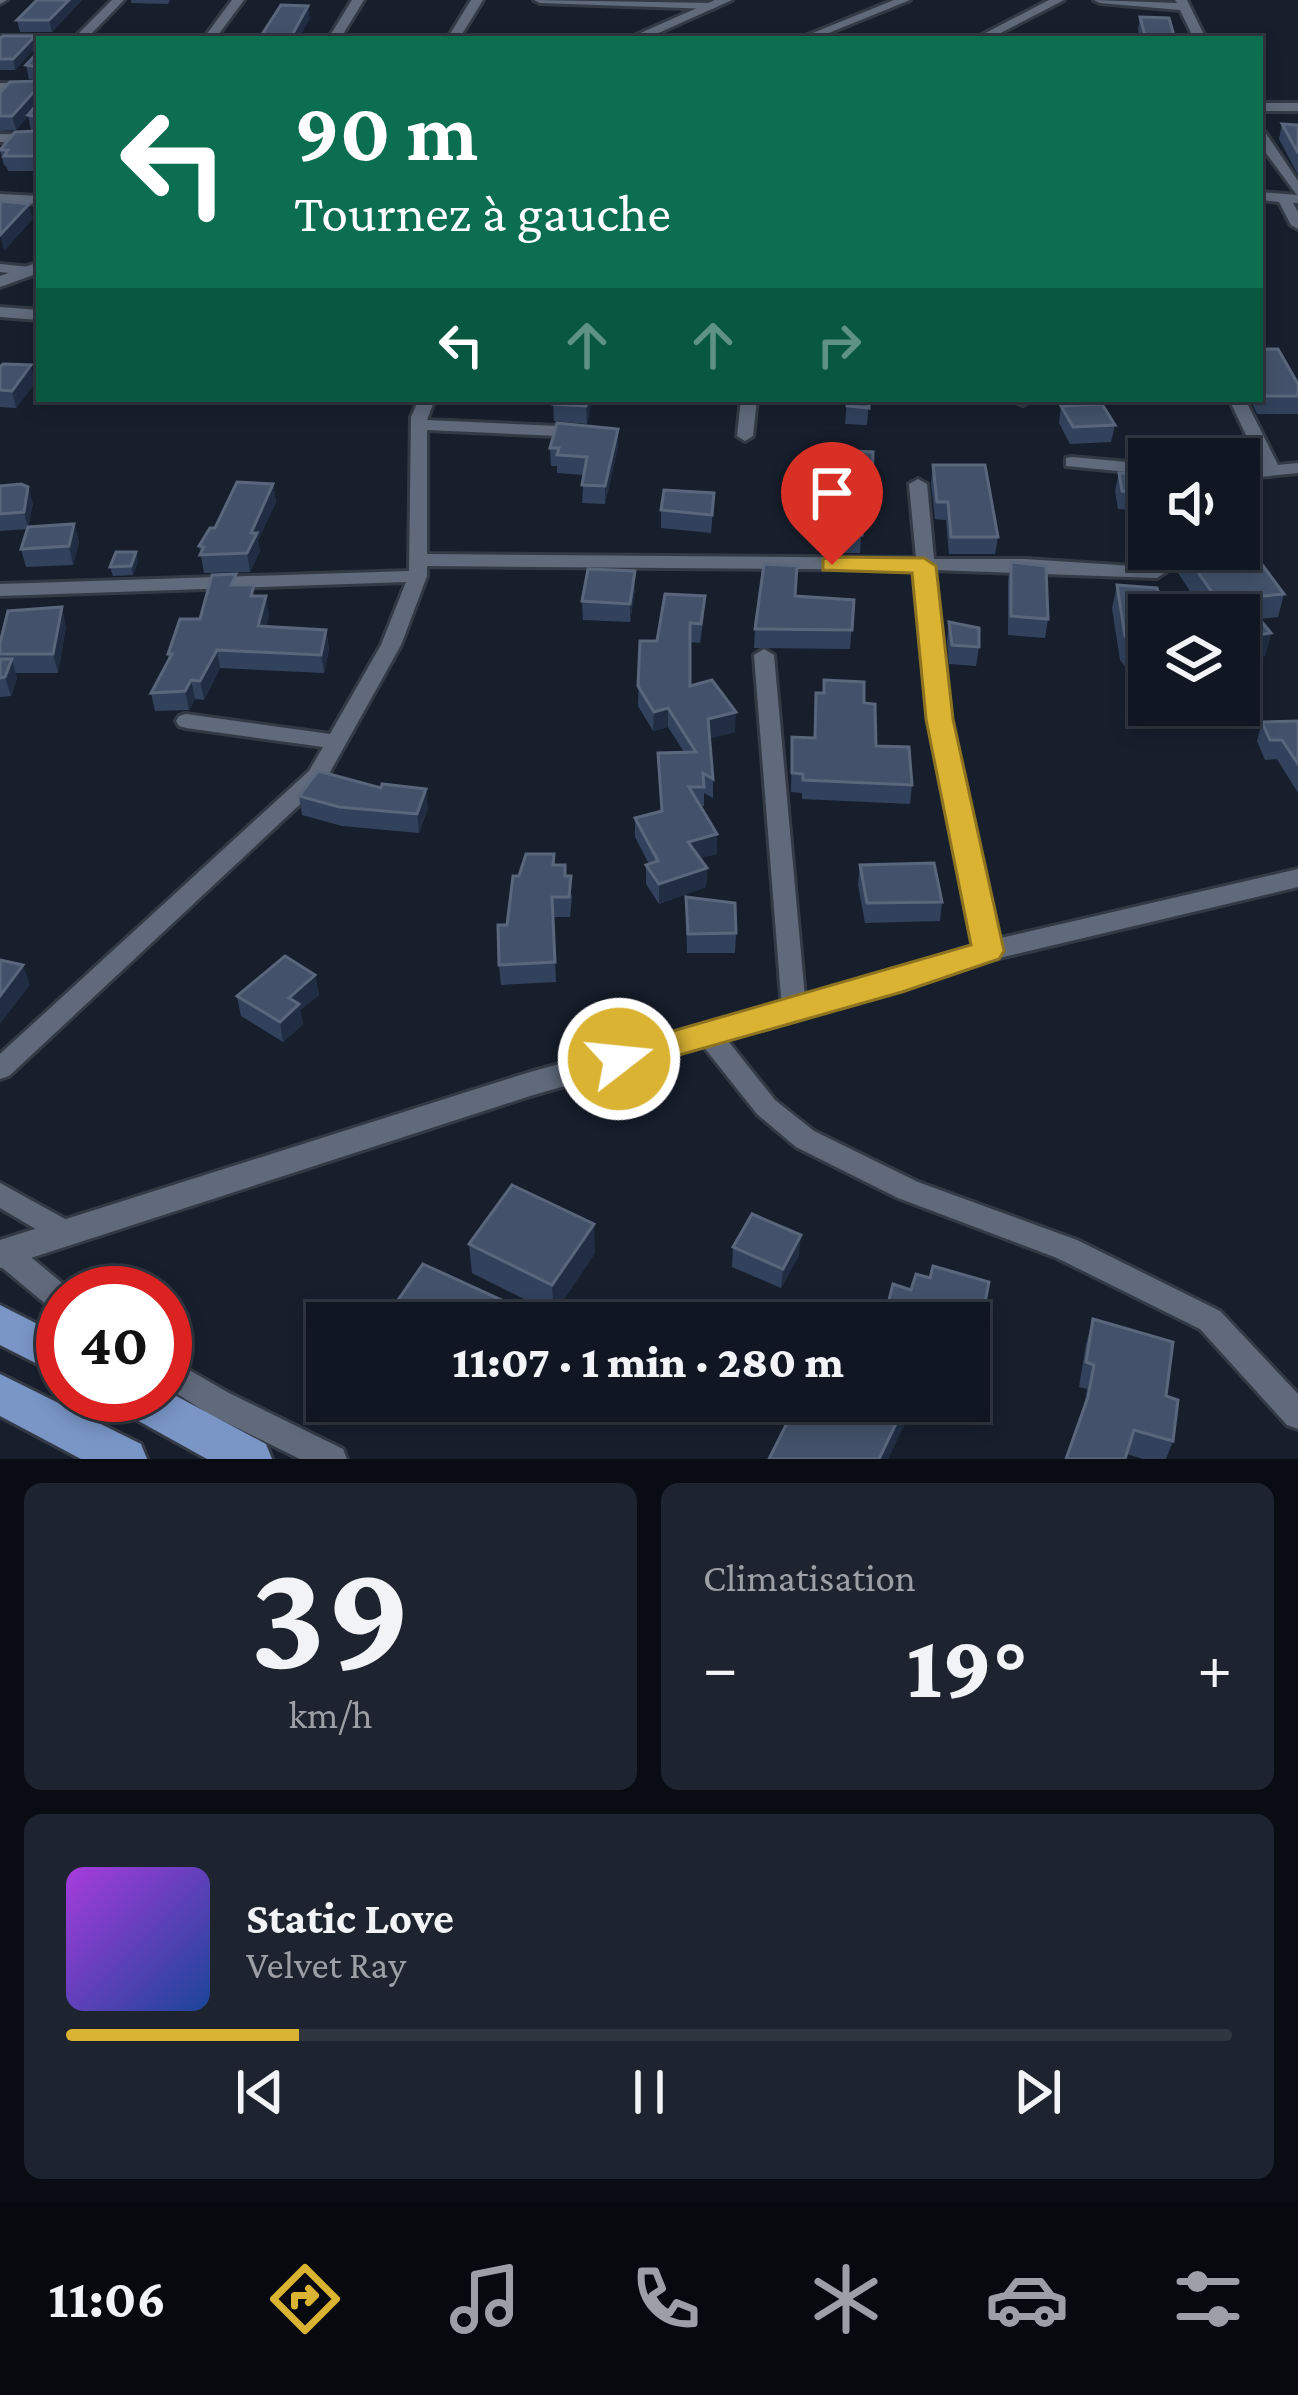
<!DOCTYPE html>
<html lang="fr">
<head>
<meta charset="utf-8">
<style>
	:root { --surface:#111722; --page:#1e242f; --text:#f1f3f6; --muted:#9c9fa5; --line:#303640; --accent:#dab333 }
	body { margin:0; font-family:"Crimson Pro",serif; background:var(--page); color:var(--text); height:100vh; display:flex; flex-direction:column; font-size:45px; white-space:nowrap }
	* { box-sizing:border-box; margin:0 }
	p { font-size:39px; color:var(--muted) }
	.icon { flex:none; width:66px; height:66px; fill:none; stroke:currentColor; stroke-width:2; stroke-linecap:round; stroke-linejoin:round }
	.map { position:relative; height:1459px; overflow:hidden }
	.details { display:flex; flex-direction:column; gap:24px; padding:24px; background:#090d13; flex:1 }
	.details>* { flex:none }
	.banner { position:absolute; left:36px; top:36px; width:1227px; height:366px; border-radius:0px; box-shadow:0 6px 18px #0003,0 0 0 3px var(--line); background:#0b6e4f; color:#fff; overflow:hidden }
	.buttons { position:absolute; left:1128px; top:438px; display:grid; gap:24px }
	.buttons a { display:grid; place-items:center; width:132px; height:132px; border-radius:0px; background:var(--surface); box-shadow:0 6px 18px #0003,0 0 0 3px var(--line); font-size:60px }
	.speed { position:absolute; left:36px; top:1266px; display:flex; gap:24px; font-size:60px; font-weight:700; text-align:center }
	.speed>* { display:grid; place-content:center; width:156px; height:156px; border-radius:50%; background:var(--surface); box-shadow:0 6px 18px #0003,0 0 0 3px var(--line); line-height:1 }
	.speed .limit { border:18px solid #d22; background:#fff; color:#111 }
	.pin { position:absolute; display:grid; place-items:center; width:102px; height:102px; color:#fff; margin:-123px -51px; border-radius:50% 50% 50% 0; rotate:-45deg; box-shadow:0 0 12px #0007 }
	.pin .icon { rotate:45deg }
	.me { position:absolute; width:132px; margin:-66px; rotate:74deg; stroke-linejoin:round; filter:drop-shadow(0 0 9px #0008) }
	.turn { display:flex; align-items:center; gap:42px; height:252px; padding:0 60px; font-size:54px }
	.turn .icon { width:156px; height:156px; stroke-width:2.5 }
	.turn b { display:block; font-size:84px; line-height:102px }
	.lanes { display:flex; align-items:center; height:114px; padding:0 60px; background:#0003; justify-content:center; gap:60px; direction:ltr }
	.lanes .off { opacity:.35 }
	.big { font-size:90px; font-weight:800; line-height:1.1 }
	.details .card { flex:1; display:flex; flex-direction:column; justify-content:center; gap:18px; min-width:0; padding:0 42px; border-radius:18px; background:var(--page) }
	.details .dial { align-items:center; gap:0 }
	.dial b { font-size:156px; line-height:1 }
	.song { display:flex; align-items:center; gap:36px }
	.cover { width:144px; height:144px; border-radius:18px; background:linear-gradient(135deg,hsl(280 70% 55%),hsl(220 70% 35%)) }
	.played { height:12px; border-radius:6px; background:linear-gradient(90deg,var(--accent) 20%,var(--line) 20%) }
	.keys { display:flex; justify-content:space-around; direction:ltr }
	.heat { display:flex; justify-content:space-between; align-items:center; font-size:66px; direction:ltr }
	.details .tiles { flex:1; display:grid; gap:24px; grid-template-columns:1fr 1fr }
	.card:last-child { grid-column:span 2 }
	.trip { position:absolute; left:306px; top:1302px; width:684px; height:120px; border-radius:0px; background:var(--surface); box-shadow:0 6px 18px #0003,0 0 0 3px var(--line); font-weight:800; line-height:120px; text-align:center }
	.tabs { display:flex; height:192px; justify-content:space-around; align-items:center; background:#07090e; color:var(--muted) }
	.tabs .icon { width:84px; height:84px }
	.tabs .selected { color:var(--accent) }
	.tabs b { font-size:54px; color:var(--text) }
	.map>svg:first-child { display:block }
</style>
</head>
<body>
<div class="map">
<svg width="1298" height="1459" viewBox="0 0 1298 1459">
	<rect width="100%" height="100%" fill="#171f2d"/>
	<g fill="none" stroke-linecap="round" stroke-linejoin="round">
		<g stroke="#343a45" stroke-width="6">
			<g id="minor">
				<polygon points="0,0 7,0 0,4"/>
				<polygon points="112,0 124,0 89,36 175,36 181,39 39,39 39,42 0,42 0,36 76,36"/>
				<polygon points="232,0 244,0 215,39 203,39"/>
				<polygon points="352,0 364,0 340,39 328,39"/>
				<polygon points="471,0 483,0 459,39 447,39"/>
				<polygon points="534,0 712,3 718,6 712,9 540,3"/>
				<polygon points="894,0 910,0 814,39 798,39"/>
				<polygon points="1049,0 1064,0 989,39 974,39"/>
				<polygon points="1094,0 1177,3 1175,0 1187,0 1206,39 1194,39 1180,10 1100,3"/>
				<polygon points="649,30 671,37 673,39 645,35 645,31"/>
				<polygon points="0,83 39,84 39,92 0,91"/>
				<rect x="1260" y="103" width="38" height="8"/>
				<polygon points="1260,131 1265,132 1298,181 1298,203 1293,203 1298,212 1298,229 1291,225 1279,202 1260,200 1260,192 1297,195 1260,145"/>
				<polygon points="0,134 39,135 39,143 0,142"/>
				<polygon points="0,194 39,196 39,204 0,202"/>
				<polygon points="0,264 30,267 37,271 30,275 0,272"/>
				<polygon points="0,307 39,310 39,320 0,317"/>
				<polygon points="419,399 435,399 427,420 580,427 588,432 580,437 427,430 427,554 916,558 909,484 918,479 927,484 934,559 1025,559 1164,568 1166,572 1157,578 935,570 950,719 1000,951 996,957 980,957 976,951 930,719 917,570 427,566 427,576 401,645 325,781 9,1076 0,1079 0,1054 309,771 323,747 186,728 179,726 176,721 179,716 186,714 330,734 381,645 406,582 0,596 0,584 409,571 411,417"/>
				<polygon points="741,399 757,399 753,436 745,441 737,436"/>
				<polygon points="1008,399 1031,399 1031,400 1023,405"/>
				<polygon points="1229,399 1245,399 1278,465 1298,463 1298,473 1239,479 1239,469 1261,467"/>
				<polygon points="1072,457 1149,464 1149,474 1066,466 1066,458"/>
				<polygon points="764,649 774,655 806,1009 803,1016 794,1018 785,1016 782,1009 754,655"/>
				<polygon points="708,1024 717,1027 775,1100 814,1131 918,1182 1077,1240 1220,1311 1298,1394 1298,1429 1287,1425 1200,1329 1057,1258 898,1198 796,1147 757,1114 699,1041 695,1034 699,1027"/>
				<polygon points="0,1183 76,1225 80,1233 76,1241 66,1245 56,1241 0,1208"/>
				<polygon points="5,1241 15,1244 73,1292 63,1293 63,1314 53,1310 0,1266 0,1243"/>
				<polygon points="165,1356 229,1393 343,1449 347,1459 300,1459 207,1413 165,1386"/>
			</g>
		</g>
		<g stroke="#343a45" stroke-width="6">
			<g id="tertiary">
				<polygon points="715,0 732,0 645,39 627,39"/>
				<polygon points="39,262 39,273 0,287 0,276"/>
				<polygon points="1298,869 1298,887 991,960 901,990 530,1096 0,1268 0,1240 530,1072 897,971 988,941"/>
			</g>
		</g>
		<g stroke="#343a45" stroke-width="6">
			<g id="primary">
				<polygon points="0,1305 63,1337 63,1377 0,1345"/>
				<polygon points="0,1374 141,1444 147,1459 81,1459 0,1416"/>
				<polygon points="165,1390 266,1444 272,1459 207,1459 117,1409 110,1395 165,1395"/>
			</g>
		</g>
		<use href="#minor" fill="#606a7b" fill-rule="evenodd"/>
		<use href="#tertiary" fill="#606a7b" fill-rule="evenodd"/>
		<use href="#primary" fill="#7996c7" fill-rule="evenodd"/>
	</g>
	<g fill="#32425c">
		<polygon points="82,0 52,32 20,32 17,20"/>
		<polygon points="131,0 170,0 168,4 131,3"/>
		<polygon points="1140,17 1175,39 1140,39 1138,30"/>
		<polygon points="35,36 37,46 15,70 0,70 0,39"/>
		<polygon points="39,51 39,80 29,79 26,65"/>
		<polygon points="39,81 39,171 8,171 6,166 4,165 0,150 38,131 31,130 28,116 16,130 0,131 0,93"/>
		<polygon points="1282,124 1298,125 1298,175 1279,139"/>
		<polygon points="1260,349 1298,384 1298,414 1257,414 1250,399 1260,399"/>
		<polygon points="0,367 35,383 16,408 0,407"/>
		<polygon points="502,399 537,399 536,402"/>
		<polygon points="592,399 587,424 554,421 553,404"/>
		<polygon points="847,399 869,399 867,425 845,424"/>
		<polygon points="1061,406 1115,425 1111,442 1070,444 1059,423"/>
		<polygon points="618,446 605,504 582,503 584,475 557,473 557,466 551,466 550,448"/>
		<polygon points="836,450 872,504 871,522 862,522 860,553 827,553 829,510 833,510"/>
		<polygon points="933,465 998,537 995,554 949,554 946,520 935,519 931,483"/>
		<polygon points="1119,473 1149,474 1149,511 1118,509 1115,491"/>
		<polygon points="273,484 276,502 258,540 260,551 250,572 204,573 199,546 215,528"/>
		<polygon points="0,486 33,503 28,527 74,524 79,542 73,565 26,567 21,549 27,529 0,531"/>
		<polygon points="661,510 713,511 711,533 661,528"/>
		<polygon points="1178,549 1239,549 1248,560 1284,594 1278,617 1259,619 1271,633 1265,656 1239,660 1239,615 1206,615 1174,567"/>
		<polygon points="138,561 133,575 113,576 110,567"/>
		<polygon points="1011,562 1048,619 1045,638 1008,635 1008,581"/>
		<polygon points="238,585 256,596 269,614 266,627 326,630 329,649 324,673 220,668 204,700 195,699 189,710 155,711 151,693 169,660 168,654 200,619"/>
		<polygon points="1117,585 1165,615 1149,687 1142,688 1120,660 1112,608"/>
		<polygon points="635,589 630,622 583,620 582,601"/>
		<polygon points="795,596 854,600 850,649 754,648 755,629"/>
		<polygon points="704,615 700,643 690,642 690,686 735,732 710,738 713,779 713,798 704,793 704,806 700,806 717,854 700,858 707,868 706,887 659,904 646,884 646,865 649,864 635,837 635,818 661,811 658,753 684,752 668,727 653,731 638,706 640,641 657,641"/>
		<polygon points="949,622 979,647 976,666 949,664 947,641"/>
		<polygon points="66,626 58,673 15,673 17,678 11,696 0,697 0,643"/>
		<polygon points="816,693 864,703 876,746 912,785 910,804 802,799 802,793 791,792 792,737 814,738"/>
		<polygon points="1298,721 1298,793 1277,759 1265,760 1257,741 1262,722"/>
		<polygon points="299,796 428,808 419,833 342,826 302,815"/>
		<polygon points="554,854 555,865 566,876 572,896 570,917 553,917 556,982 501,985 499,965 519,876"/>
		<polygon points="860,865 942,902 940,921 865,923 858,885"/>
		<polygon points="686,897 736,933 735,953 687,953"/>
		<polygon points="315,975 319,995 300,1010 303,1024 283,1042 241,1016 237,996"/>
		<polygon points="469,1244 595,1253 554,1314 472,1273"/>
		<polygon points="733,1247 799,1255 781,1288 732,1267"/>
		<polygon points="930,1278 989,1282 974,1357 969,1356 969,1323 885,1323 886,1312 911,1290"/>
		<polygon points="1093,1319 1166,1396 1173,1441 1166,1459 1143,1459 1127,1454 1083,1412 1087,1389 1079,1387 1086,1344"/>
		<polygon points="456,1401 500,1401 490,1418"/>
	</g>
	<g fill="#202d43">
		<polygon points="69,0 82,0 52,32 49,20"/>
		<polygon points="308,6 310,18 299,39 290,39"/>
		<polygon points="35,36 37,46 15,70 13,59"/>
		<polygon points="39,86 39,104 16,130 12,116"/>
		<polygon points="29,204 33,219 4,251 0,235"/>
		<polygon points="31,365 35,383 16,408 12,391"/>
		<polygon points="588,399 592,399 587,424 586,406"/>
		<polygon points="618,429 618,446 605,504 605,486"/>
		<polygon points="273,484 276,502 258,540 260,551 250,572 247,553 251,533"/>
		<polygon points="28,487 33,503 28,528 24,512"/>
		<polygon points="74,524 79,542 73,565 69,546"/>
		<polygon points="136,552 138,561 133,575 131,566"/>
		<polygon points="635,571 635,589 630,622 630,604"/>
		<polygon points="266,596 269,614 261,644 258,626"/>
		<polygon points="62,607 66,626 58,673 53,654"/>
		<polygon points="326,630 329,649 324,673 321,655"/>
		<polygon points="1271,633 1265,656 1239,660 1239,638"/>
		<polygon points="217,650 220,668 204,700 200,681"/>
		<polygon points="12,659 17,678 11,696 5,677"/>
		<polygon points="1149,664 1149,687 1142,688 1148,665"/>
		<polygon points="191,680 195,699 189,710 185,691"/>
		<polygon points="668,708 668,727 653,731 654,712"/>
		<polygon points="736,712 735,732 708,739 708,719"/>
		<polygon points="426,789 428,808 419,833 417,814"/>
		<polygon points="717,834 717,854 688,861 688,842"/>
		<polygon points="707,868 706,887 659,904 659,884"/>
		<polygon points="23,965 30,985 0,1024 0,996"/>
		<polygon points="315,975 319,995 300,1010 303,1024 283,1042 280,1022 289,998"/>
		<polygon points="594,1224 595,1253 554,1314 552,1285"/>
		<polygon points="801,1235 799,1255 781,1288 783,1269"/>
		<polygon points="488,1401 500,1401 490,1418"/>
		<polygon points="907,1401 915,1401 914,1406 888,1459 879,1459"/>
	</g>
	<g fill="#43526a" stroke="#59667c" stroke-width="3">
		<polygon points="37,0 69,0 49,20 17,20"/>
		<polygon points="281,5 308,6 290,39 259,39"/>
		<polygon points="1140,17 1169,18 1175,39 1146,39"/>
		<polygon points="3,36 35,36 13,59 0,59 0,39"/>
		<polygon points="39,51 39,67 26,65"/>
		<polygon points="39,81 39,86 12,116 0,116 0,93 10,82"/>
		<polygon points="38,103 39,103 39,156 4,156 8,150 0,150 15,132 39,131 39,117 28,115"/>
		<polygon points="1282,124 1298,125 1298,153"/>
		<polygon points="0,201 29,204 0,235"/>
		<polygon points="1260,349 1278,349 1298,384 1298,396 1262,396 1260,393"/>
		<polygon points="3,364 31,365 12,391 0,390 0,367"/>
		<polygon points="554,399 588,399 586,406 553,404"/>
		<polygon points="847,399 869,399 869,408 847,406"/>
		<polygon points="1102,404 1115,425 1073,427 1061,406"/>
		<polygon points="557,423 618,429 605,486 582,485 587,457 557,455 559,448 550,448"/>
		<polygon points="836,450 873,452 872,504 862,503 862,535 828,534 829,510 834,510"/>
		<polygon points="933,465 985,465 998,537 951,537 948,502 937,502"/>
		<polygon points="1119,473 1149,474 1149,493 1122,491"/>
		<polygon points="237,482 273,484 251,533 257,533 247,553 200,555 204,547 199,546 210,528 215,528"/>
		<polygon points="21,484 28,487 24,512 0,514 0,486"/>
		<polygon points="664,490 714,493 712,515 661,510"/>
		<polygon points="74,524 69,546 21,549 28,527"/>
		<polygon points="1239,548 1248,560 1258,559 1284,594 1242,598 1271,633 1239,638 1239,615 1222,615 1227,614 1182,549"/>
		<polygon points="116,552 136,552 131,566 110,567"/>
		<polygon points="1011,562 1046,566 1048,619 1011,616"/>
		<polygon points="764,564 797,566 795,596 854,600 852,630 755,629"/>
		<polygon points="588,569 635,571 630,604 582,601"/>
		<polygon points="236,574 231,585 254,585 251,596 266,596 258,626 326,630 321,655 217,650 200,681 191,680 185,691 151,693 172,654 168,654 180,619 200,619 212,575"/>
		<polygon points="1117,585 1157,588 1165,615 1149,615 1149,664 1125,636"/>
		<polygon points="665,594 705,596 701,624 690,623 690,686 712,680 736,712 708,719 713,779 703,773 704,787 689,787 717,834 688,842 707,868 659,884 646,865 658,861 635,818 662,811 658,753 696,752 668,708 654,712 638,686 640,641 657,641"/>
		<polygon points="62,607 53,654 0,654 0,643 8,611"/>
		<polygon points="949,622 979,628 979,647 952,645"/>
		<polygon points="0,659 12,659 5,677 0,678"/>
		<polygon points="824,680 864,682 864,703 875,704 876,746 909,747 912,785 803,780 803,774 792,773 792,737 815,738 816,693 824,693"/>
		<polygon points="1298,721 1298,764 1282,740 1270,740 1262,722"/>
		<polygon points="318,771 381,788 382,784 426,789 417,814 339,807 299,796"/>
		<polygon points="526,854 554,854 553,865 565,865 565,876 571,876 569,897 552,897 555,962 499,965 498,925 507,925 513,876 519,876"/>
		<polygon points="934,863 942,902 867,903 860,865"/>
		<polygon points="686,897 735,903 736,933 688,934"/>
		<polygon points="285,956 315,975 289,998 299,1004 280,1022 237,996"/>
		<polygon points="0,960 23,965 0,996"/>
		<polygon points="512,1185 594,1224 552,1285 469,1244"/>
		<polygon points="752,1214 801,1235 783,1269 733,1247"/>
		<polygon points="423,1264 534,1315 529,1323 382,1323"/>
		<polygon points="933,1266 989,1282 978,1338 969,1336 969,1323 924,1323 886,1312 893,1284 911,1290 916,1274 930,1278"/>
		<polygon points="1093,1319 1173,1342 1166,1396 1178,1400 1173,1441 1134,1430 1125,1459 1066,1459 1088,1397 1094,1365 1086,1362"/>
		<polygon points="798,1401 907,1401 879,1459 769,1459"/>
	</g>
	<polygon fill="#dab333" stroke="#8e7421" stroke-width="3" points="832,557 924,558 936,566 953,719 1004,951 999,959 902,992 619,1072 607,1068 602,1059 607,1050 971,945 926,719 912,573 823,570 823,559"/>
</svg>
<div class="buttons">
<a><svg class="icon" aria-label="sound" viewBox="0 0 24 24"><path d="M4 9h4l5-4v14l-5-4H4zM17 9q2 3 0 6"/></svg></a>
<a><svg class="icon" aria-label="layers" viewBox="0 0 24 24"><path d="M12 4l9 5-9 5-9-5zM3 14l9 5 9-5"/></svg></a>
</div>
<div class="speed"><div class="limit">40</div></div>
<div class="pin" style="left:832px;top:565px;background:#d93025"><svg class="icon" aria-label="arrive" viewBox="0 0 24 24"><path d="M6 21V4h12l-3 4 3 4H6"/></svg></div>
<svg class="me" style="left:619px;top:1059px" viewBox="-20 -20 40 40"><circle r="17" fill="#dab333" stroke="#fff" stroke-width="3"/><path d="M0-11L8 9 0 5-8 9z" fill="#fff"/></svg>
<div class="trip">11:07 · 1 min · 280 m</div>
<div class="banner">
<div class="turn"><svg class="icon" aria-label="left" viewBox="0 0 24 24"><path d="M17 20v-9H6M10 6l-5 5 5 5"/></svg><div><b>90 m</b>Tournez à gauche</div></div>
<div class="lanes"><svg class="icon" aria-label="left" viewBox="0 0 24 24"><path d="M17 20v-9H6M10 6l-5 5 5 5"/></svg><svg class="icon off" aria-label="ahead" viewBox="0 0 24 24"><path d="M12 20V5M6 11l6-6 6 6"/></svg><svg class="icon off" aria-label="ahead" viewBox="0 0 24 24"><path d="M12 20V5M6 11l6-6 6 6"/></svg><svg class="icon off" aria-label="right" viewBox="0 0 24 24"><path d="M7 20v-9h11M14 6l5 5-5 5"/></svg></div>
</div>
</div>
<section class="details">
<div class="tiles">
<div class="card dial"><b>39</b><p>km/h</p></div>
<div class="card"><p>Climatisation</p>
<div class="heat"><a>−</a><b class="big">19°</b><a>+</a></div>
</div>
<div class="card">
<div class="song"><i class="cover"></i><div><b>Static Love</b><p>Velvet Ray</p></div></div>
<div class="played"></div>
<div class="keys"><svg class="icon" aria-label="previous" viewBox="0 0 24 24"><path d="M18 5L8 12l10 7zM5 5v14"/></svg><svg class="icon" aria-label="pause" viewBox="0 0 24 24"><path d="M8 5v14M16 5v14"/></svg><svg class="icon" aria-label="next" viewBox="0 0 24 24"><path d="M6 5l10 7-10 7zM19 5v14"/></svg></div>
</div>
</div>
</section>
<nav class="tabs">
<b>11:06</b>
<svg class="icon selected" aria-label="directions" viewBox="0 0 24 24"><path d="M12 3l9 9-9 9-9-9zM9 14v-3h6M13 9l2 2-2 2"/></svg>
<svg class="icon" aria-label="music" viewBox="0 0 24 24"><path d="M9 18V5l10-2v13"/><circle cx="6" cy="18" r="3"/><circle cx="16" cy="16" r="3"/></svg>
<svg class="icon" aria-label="phone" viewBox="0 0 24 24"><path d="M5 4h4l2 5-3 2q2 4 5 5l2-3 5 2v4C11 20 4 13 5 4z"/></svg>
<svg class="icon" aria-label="climate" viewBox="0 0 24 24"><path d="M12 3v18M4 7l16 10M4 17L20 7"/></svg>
<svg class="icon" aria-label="car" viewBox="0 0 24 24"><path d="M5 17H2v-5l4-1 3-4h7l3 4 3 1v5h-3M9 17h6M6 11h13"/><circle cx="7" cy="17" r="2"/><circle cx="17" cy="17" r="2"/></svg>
<svg class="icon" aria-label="filters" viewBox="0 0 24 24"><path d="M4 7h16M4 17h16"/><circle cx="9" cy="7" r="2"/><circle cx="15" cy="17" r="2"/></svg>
</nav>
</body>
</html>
